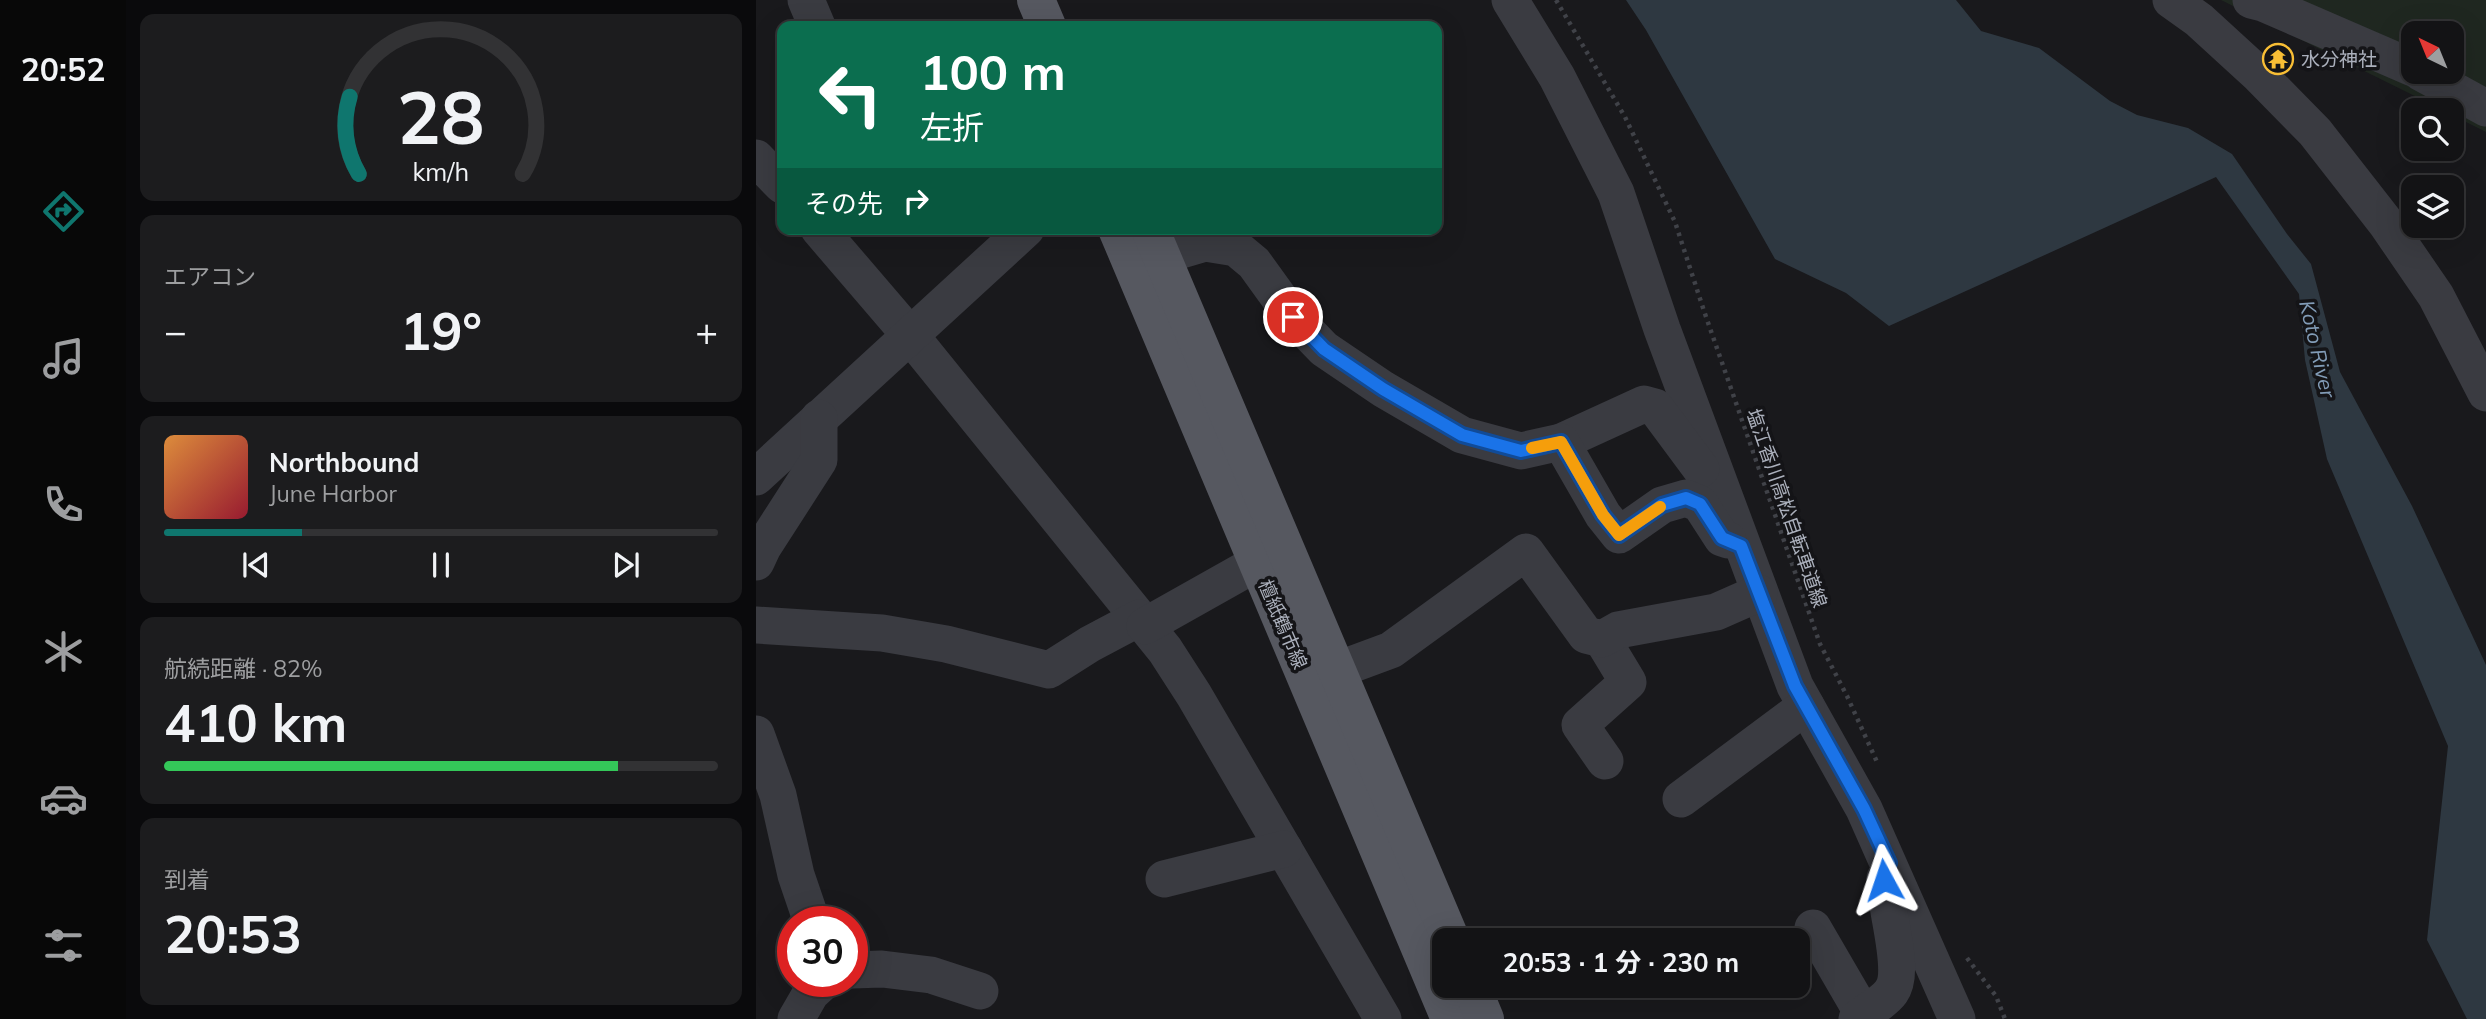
<!DOCTYPE html>
<html lang="ja">
<head>
<meta charset="utf-8">
<style>
	:root { --surface:#131315; --page:#1c1c1e; --text:#f1f3f6; --muted:#9d9ea0; --line:#323234; --accent:#0f766e }
	body { margin:0; font-family:Mulish,"Noto Sans JP",sans-serif; background:var(--page); color:var(--text); height:100vh; display:flex; flex-direction:column; font-size:26px; white-space:nowrap }
	* { box-sizing:border-box; margin:0 }
	p { font-size:23px; color:var(--muted) }
	.icon { flex:none; width:38px; height:38px; fill:none; stroke:currentColor; stroke-width:2; stroke-linecap:round; stroke-linejoin:round }
	.map { position:relative; flex:1; overflow:hidden }
	.sheet { display:flex; flex-direction:column; gap:14px; padding:14px; background:#0a0a0c; width:630px }
	.sheet>* { flex:none }
	.banner { position:absolute; left:21px; top:21px; width:665px; height:214px; border-radius:14px; box-shadow:0 7px 28px #0002,0 0 0 2px var(--line); background:#0b6e4f; color:#fff; overflow:hidden }
	.needle { width:46px; rotate:317deg }
	.buttons { position:absolute; left:1645px; top:21px; display:grid; gap:14px }
	.buttons a { display:grid; place-items:center; width:63px; height:63px; border-radius:14px; background:var(--surface); box-shadow:0 7px 28px #0002,0 0 0 2px var(--line); font-size:35px }
	.speed { position:absolute; left:21px; top:906px; display:flex; gap:14px; font-size:35px; font-weight:700; text-align:center }
	.speed>* { display:grid; place-content:center; width:91px; height:91px; border-radius:50%; background:var(--surface); box-shadow:0 7px 28px #0002,0 0 0 2px var(--line); line-height:1 }
	.speed .limit { border:10px solid #d22; background:#fff; color:#111 }
	.pin { position:absolute; display:grid; place-items:center; width:60px; height:60px; color:#fff; margin:-30px; border:4px solid #fff; border-radius:50%; box-shadow:0 2px 7px #0007 }
	.me { position:absolute; width:77px; margin:-38px; rotate:355deg; stroke-linejoin:round; filter:drop-shadow(0 0 5px #0008) }
	.turn { display:flex; align-items:center; gap:24px; height:147px; padding:0 28px; font-size:32px }
	.turn .icon { width:91px; height:91px; stroke-width:2.5 }
	.turn b { display:block; font-size:49px; line-height:60px }
	.then { display:flex; align-items:center; height:66px; padding:0 28px; background:#0003; gap:14px; font-size:26px }
	.big { font-size:52px; font-weight:700; line-height:1.1 }
	.sheet .widget { flex:1; display:flex; flex-direction:column; justify-content:center; gap:10px; min-width:0; padding:0 24px; border-radius:14px; background:var(--page) }
	.sheet .dial { align-items:center; gap:0 }
	.dial svg { height:182px; overflow:visible; fill:none; stroke:var(--line); stroke-width:7; stroke-linecap:round; text-anchor:middle }
	.dial text { fill:var(--text); stroke:none }
	.song { display:flex; align-items:center; gap:21px }
	.cover { width:84px; height:84px; border-radius:10px; background:linear-gradient(135deg,hsl(30 70% 55%),hsl(350 70% 35%)) }
	.played { height:7px; border-radius:4px; background:linear-gradient(90deg,var(--accent) 25%,var(--line) 25%) }
	.keys { display:flex; justify-content:space-around; direction:ltr }
	.heat { display:flex; justify-content:space-between; align-items:center; font-size:38px; direction:ltr }
	.charge { height:10px; border-radius:5px; background:linear-gradient(90deg,#34c759 82%,var(--line) 0) }
	.trip { position:absolute; left:676px; top:928px; width:378px; height:70px; border-radius:14px; background:var(--surface); box-shadow:0 7px 28px #0002,0 0 0 2px var(--line); font-weight:700; line-height:70px; text-align:center }
	main { display:flex; flex:1; min-height:0 }
	.tab-bar { display:flex; flex-direction:column; width:126px; justify-content:space-around; align-items:center; background:#080808; color:var(--muted) }
	.tab-bar .icon { width:49px; height:49px }
	.tab-bar .selected { color:var(--accent) }
	.tab-bar b { font-size:32px; color:var(--text) }
	.map>svg:first-child { display:block }
</style>
</head>
<body>
<main>
<nav class="tab-bar">
<b>20:52</b>
<svg class="icon selected" aria-label="directions" viewBox="0 0 24 24"><path d="M12 3l9 9-9 9-9-9zM9 14v-3h6M13 9l2 2-2 2"/></svg>
<svg class="icon" aria-label="music" viewBox="0 0 24 24"><path d="M9 18V5l10-2v13"/><circle cx="6" cy="18" r="3"/><circle cx="16" cy="16" r="3"/></svg>
<svg class="icon" aria-label="phone" viewBox="0 0 24 24"><path d="M5 4h4l2 5-3 2q2 4 5 5l2-3 5 2v4C11 20 4 13 5 4z"/></svg>
<svg class="icon" aria-label="climate" viewBox="0 0 24 24"><path d="M12 3v18M4 7l16 10M4 17L20 7"/></svg>
<svg class="icon" aria-label="car" viewBox="0 0 24 24"><path d="M5 17H2v-5l4-1 3-4h7l3 4 3 1v5h-3M9 17h6M6 11h13"/><circle cx="7" cy="17" r="2"/><circle cx="17" cy="17" r="2"/></svg>
<svg class="icon" aria-label="filters" viewBox="0 0 24 24"><path d="M4 7h16M4 17h16"/><circle cx="9" cy="7" r="2"/><circle cx="15" cy="17" r="2"/></svg>
</nav>
<section class="sheet">
<div class="widget dial"><svg viewBox="0 0 100 80">
<path d="M14 69A42 42 0 1 1 86 69"/>
<path d="M14 69A42 42 0 0 1 10 35" stroke="#0f766e"/>
<text x="50" y="56" font-size="32" font-weight="700">28</text>
<text x="50" y="72" font-size="11">km/h</text>
</svg></div>
<div class="widget"><p>エアコン</p>
<div class="heat"><a>−</a><b class="big">19°</b><a>+</a></div>
</div>
<div class="widget">
<div class="song"><i class="cover"></i><div><b>Northbound</b><p>June Harbor</p></div></div>
<div class="played"></div>
<div class="keys"><svg class="icon" aria-label="previous" viewBox="0 0 24 24"><path d="M18 5L8 12l10 7zM5 5v14"/></svg><svg class="icon" aria-label="pause" viewBox="0 0 24 24"><path d="M8 5v14M16 5v14"/></svg><svg class="icon" aria-label="next" viewBox="0 0 24 24"><path d="M6 5l10 7-10 7zM19 5v14"/></svg></div>
</div>
<div class="widget"><p>航続距離 · 82%</p><b class="big">410 km</b><div class="charge"></div></div>
<div class="widget"><p>到着</p><b class="big">20:53</b></div>
</section>
<div class="map">
<svg width="1730" height="1019" viewBox="0 0 1730 1019">
	<rect width="100%" height="100%" fill="#19191c"/>
	<path fill="#1f2720" fill-rule="evenodd" d="M1465,0H1730V132L1696,115V110H1687ZM1657,33H1696V72H1657Z"/>
	<polygon fill="#2e3841" points="870,0 1200,0 1225,31 1283,48 1354,101 1381,115 1432,128 1476,154 1531,234 1555,264 1584,372 1656,506 1730,665 1730,1019 1711,1019 1671,940 1692,746 1571,459 1549,360 1543,294 1460,177 1133,326 1090,293 1019,259 890,30"/>
	<g fill="none" stroke-linecap="round" stroke-linejoin="round">
		<g stroke="#404248" stroke-width="4.5" stroke-dasharray="3.5 5" stroke-linecap="butt">
			<polyline points="800,0 869,117 919,222 948,311 1064,644 1091,696 1121,762"/>
			<polyline points="1211,958 1240,996 1249,1019"/>
		</g>
		<g stroke="#3a3b41" stroke-width="37">
			<polyline points="50,0 61,26"/>
			<polyline points="754,0 801,77 860,193 906,329 1039,686 1108,809 1201,1019"/>
			<polyline points="1415,0 1443,20 1502,74 1559,132 1630,223 1680,296 1730,393"/>
			<polyline points="1495,0 1507,3 1657,68"/>
			<polyline points="1664,72 1730,108"/>
			<polyline points="0,158 26,185"/>
			<polyline points="63,229 153,334 409,650 438,695 627,1019"/>
			<polyline points="405,256 449,243 480,248 498,263 537,317 568,349 627,389 706,435 765,451 805,442 888,404 899,407 945,469"/>
			<polyline points="805,442 847,515 863,535 906,505 930,498 944,504 966,538 972,540"/>
			<polyline points="0,477 270,229"/>
			<polyline points="0,562 7,547 63,460 63,418"/>
			<polyline points="0,625 126,633 190,644 293,670 334,644 383,618"/>
			<polyline points="389,626 501,563"/>
			<polyline points="846,639 872,682 824,725 849,761"/>
			<polyline points="581,670 635,650 770,552 830,635 846,639 862,630 960,612 1003,593"/>
			<polyline points="0,734 22,795 40,875 56,922"/>
			<polyline points="925,799 1050,706"/>
			<polyline points="408,879 528,849"/>
			<polyline points="1057,928 1107,1014"/>
			<polyline points="96,970 126,969 175,975 224,991"/>
			<polyline points="40,1019 55,993 67,982"/>
			<path d="M1101,1019C1111,1011 1128,1002 1135,992C1151,971 1128,907 1129,878"/>
		</g>
		<g stroke="#565860" stroke-width="38">
			<polyline points="280,0 291,26"/>
			<polyline points="361,229 694,1019"/>
			<polyline points="394,229 695,940"/>
			<polyline points="715,985 729,1019"/>
		</g>
	</g>
	<g fill="none" stroke-linecap="round" stroke-linejoin="round">
		<g stroke="#114b97" stroke-width="18">
			<polyline id="route" points="537,317 568,349 627,389 706,435 765,451 805,442 847,515 863,535 906,505 930,498 944,504 966,538 985,546 1039,686 1108,809 1133,863 1128,880"/>
		</g>
		<use href="#route" stroke="#1a73e8" stroke-width="12"/>
		<polyline stroke="#f59e0b" stroke-width="12" points="776,448 805,442 847,515 863,535 904,507"/>
	</g>
	<defs>
		<g id="temple-ring" transform="scale(1.575)"><circle r="9.5" fill="#141417" stroke="#f8be35" stroke-width="1.5"/><path d="M0-6L5-2H3V0L6.5 2.5H4V6H1.5V3h-3V6H-4V2.5H-6.5L-3 0V-2H-5Z" fill="#f8be35"/></g>
	</defs>
	<g fill-rule="evenodd">
		<use href="#temple-ring" x="1522" y="59"/>
	</g>
	<g text-anchor="middle" stroke-width="7" stroke-linejoin="round" paint-order="stroke">
		<g font-size="19" fill="#abb0bc" stroke="#141417" text-anchor="start">
			<text x="1545" y="66">水分神社</text>
		</g>
		<g font-size="19" fill="#abb0bc" stroke="#141417">
			<text transform="translate(1031 508) rotate(71)" y="7">塩江香川高松自転車道線</text>
			<text transform="translate(527 624) rotate(67)" y="7">檀紙鶴市線</text>
		</g>
		<g font-size="21" font-style="italic" fill="#829cb7" stroke="#141417">
			<text transform="translate(1561 349) rotate(77)" y="7">Koto River</text>
		</g>
	</g>
</svg>
<div class="buttons">
<a><svg class="needle" viewBox="-14 -14 28 28"><path d="M0-13l5 13h-10z" fill="#e53935"/><path d="M0 13l5-13h-10z" fill="#9d9ea0"/></svg></a>
<a><svg class="icon" aria-label="search" viewBox="0 0 24 24"><circle cx="10" cy="10" r="6"/><path d="M15 15l6 6"/></svg></a>
<a><svg class="icon" aria-label="layers" viewBox="0 0 24 24"><path d="M12 4l9 5-9 5-9-5zM3 14l9 5 9-5"/></svg></a>
</div>
<div class="speed"><div class="limit">30</div></div>
<div class="pin" style="left:537px;top:317px;background:#d93025"><svg class="icon" aria-label="arrive" viewBox="0 0 24 24"><path d="M6 21V4h12l-3 4 3 4H6"/></svg></div>
<svg class="me" style="left:1128px;top:880px" viewBox="-20 -20 40 40"><path d="M0-17L14 15 0 8-14 15z" fill="#1a73e8" stroke="#fff" stroke-width="4"/></svg>
<div class="trip">20:53 · 1 分 · 230 m</div>
<div class="banner">
<div class="turn"><svg class="icon" aria-label="left" viewBox="0 0 24 24"><path d="M17 20v-9H6M10 6l-5 5 5 5"/></svg><div><b>100 m</b>左折</div></div>
<div class="then">その先<svg class="icon" aria-label="right" viewBox="0 0 24 24"><path d="M7 20v-9h11M14 6l5 5-5 5"/></svg></div>
</div>
</div>
</main>
</body>
</html>
